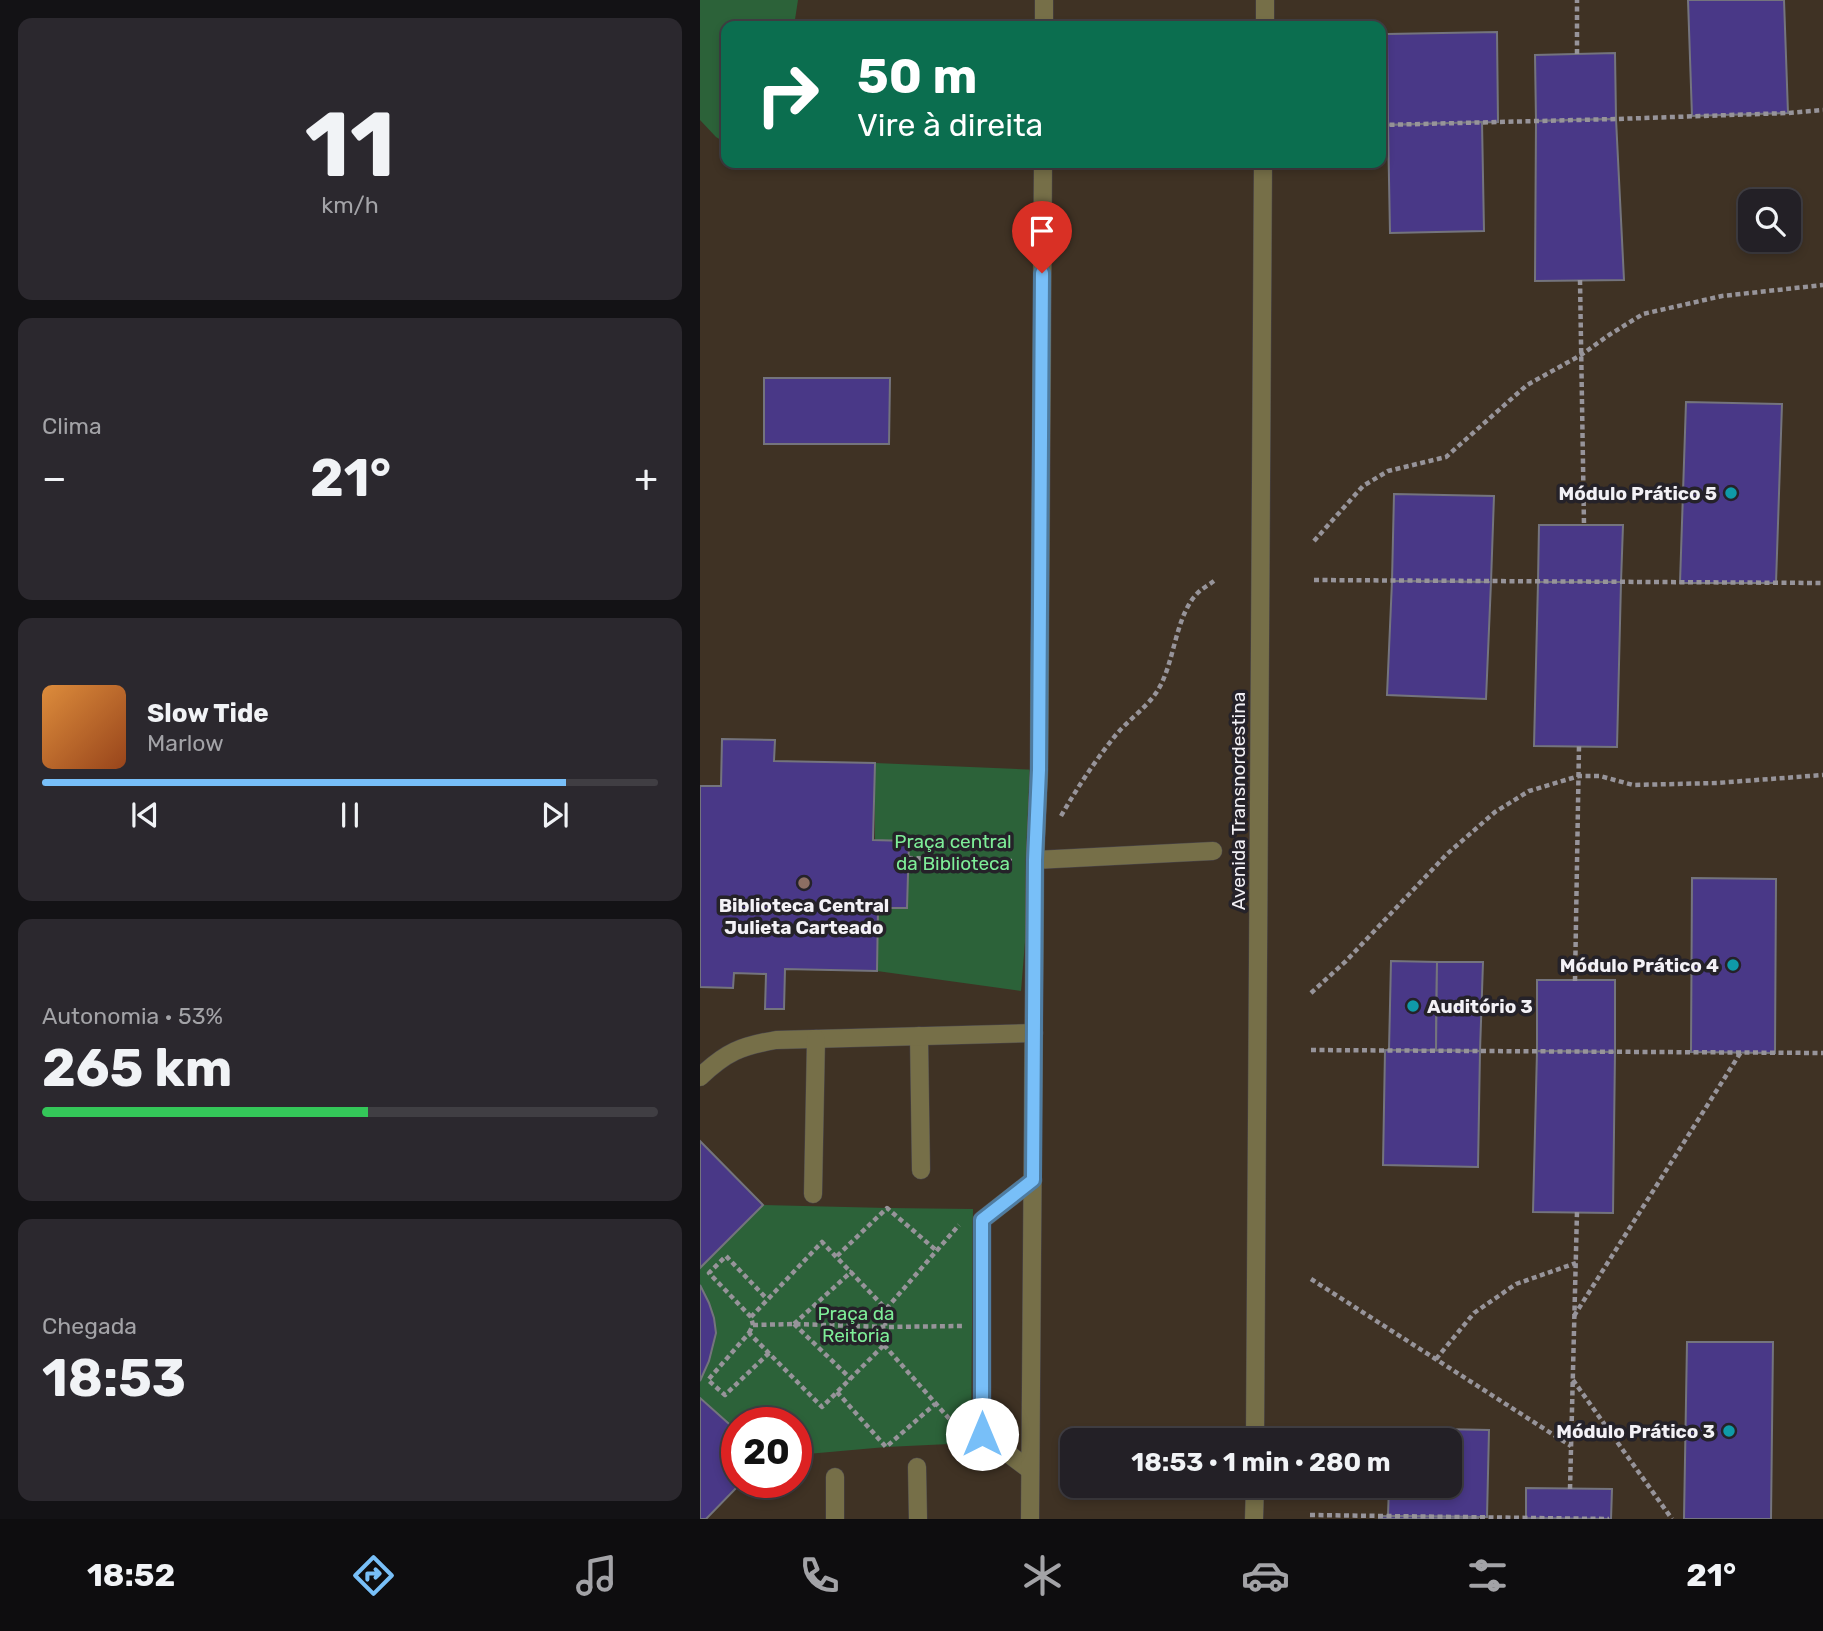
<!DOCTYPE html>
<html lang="pt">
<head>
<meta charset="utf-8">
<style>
	:root { --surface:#232026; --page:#2b282e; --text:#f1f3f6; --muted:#a3a3a7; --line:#403e43; --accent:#78bff8 }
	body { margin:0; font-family:Rubik,sans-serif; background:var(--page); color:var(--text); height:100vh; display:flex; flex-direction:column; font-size:26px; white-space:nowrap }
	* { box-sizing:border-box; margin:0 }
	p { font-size:23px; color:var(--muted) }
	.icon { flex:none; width:38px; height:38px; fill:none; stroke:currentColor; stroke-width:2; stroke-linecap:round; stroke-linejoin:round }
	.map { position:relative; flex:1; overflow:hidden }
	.sheet { display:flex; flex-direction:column; gap:18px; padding:18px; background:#131215; width:700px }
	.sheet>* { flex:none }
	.guide { position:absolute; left:21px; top:21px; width:665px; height:147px; border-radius:14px; box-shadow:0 4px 10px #0003,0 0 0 2px var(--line); background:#0b6e4f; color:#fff; overflow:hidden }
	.fabs { position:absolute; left:1038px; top:189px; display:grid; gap:14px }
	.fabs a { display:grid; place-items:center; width:63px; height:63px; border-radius:14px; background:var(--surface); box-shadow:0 4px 10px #0003,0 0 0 2px var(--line); font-size:35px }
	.speed { position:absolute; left:21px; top:1407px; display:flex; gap:14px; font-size:35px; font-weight:700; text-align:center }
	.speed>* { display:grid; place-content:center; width:91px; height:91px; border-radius:50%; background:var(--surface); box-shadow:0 4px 10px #0003,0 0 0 2px var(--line); line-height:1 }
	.speed .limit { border:10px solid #d22; background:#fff; color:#111 }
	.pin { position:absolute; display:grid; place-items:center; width:60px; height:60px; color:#fff; margin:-72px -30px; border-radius:50% 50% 50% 0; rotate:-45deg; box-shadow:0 0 7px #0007 }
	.pin .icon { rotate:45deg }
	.me { position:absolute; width:77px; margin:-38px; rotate:0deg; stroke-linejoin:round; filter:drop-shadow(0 0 5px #0008) }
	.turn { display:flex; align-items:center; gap:24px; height:147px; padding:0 21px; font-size:32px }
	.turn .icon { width:91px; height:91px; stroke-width:2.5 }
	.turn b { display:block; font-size:49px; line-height:60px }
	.big { font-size:52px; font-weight:700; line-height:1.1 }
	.sheet .tile { flex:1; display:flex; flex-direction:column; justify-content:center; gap:10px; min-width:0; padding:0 24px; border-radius:14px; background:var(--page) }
	.sheet .dial { align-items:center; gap:0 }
	.dial b { font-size:91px; line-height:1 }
	.song { display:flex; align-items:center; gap:21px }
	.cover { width:84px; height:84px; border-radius:10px; background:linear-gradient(135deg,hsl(30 70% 55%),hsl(20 70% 35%)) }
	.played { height:7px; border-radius:4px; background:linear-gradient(90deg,var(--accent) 85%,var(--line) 85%) }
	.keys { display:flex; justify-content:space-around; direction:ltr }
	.heat { display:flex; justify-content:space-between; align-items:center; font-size:38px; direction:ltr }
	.charge { height:10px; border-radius:5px; background:linear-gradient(90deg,#34c759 53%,var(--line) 0) }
	.trip { position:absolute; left:360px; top:1428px; width:402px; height:70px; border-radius:14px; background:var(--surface); box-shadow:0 4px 10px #0003,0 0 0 2px var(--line); font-weight:700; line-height:70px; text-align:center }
	.menu { display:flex; height:112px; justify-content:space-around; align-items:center; background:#0e0d0f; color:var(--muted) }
	.menu .icon { width:49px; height:49px }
	.menu .active { color:var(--accent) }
	.menu b { font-size:32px; color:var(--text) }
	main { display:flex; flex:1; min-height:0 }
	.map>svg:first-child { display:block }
</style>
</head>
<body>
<main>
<section class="sheet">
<div class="tile dial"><b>11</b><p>km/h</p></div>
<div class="tile"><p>Clima</p>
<div class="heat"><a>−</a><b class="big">21°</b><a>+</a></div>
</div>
<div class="tile">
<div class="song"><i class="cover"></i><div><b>Slow Tide</b><p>Marlow</p></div></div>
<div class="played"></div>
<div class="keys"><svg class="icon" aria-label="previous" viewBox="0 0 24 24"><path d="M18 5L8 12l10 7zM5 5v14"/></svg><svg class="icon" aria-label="pause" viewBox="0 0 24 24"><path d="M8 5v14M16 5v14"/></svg><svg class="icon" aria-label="next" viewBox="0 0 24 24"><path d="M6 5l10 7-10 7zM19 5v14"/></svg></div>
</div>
<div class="tile"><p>Autonomia · 53%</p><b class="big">265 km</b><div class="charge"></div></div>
<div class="tile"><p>Chegada</p><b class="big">18:53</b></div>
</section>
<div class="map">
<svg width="1123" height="1519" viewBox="0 0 1123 1519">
	<rect width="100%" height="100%" fill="#2f2b33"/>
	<path fill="#3f3224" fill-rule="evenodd" d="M0,0H1123V1519H0ZM26,26H681V163H26ZM1050,201H1088V240H1050ZM37,1423H96V1482H37ZM373,1440H751V1486H373Z"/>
	<g fill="#2c6239">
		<polygon points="0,0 98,0 94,26 26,26 26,143 16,137 0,120"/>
		<polygon points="175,763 339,770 321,991 177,971 175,888"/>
		<polygon points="63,1205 187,1208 273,1209 271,1443 186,1447 96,1455 96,1423 37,1423 37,1431 0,1398 0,1381 9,1361 16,1333 14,1318 9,1303 0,1286 0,1268"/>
	</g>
	<g fill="#493887" stroke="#74747d" stroke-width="2">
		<polygon points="988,0 1084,0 1088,113 992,116"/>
		<polygon points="797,32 798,122 688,125 687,34"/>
		<polygon points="915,53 916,119 836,121 835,55"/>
		<polygon points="916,119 924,280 835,281 836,121"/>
		<polygon points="782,122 784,231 690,233 688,125"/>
		<polygon points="64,378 190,378 189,444 64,444"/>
		<polygon points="986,402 1082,404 1076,583 980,583"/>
		<polygon points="694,494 794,496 791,582 692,581"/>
		<polygon points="839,525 923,525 921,582 838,582"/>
		<polygon points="692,581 791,582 786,699 687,695"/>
		<polygon points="838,582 921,582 917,747 834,746"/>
		<polygon points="22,739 75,740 74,761 175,763 173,840 209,841 207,908 178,908 177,971 85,969 84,1009 65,1009 66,974 34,973 33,988 0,987 0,786 21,786"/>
		<polygon points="992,878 1076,879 1075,1053 991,1052"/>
		<polygon points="691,961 737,962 736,1050 689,1050"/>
		<polygon points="737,962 783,962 780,1051 736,1050"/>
		<polygon points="837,980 915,980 915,1052 837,1051"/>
		<polygon points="685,1050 780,1051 778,1167 683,1165"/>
		<polygon points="837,1051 915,1052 913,1213 833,1212"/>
		<polygon points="0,1141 63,1205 0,1268"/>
		<polygon points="0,1285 9,1303 14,1318 16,1333 9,1361 0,1381"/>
		<polygon points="987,1342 1073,1342 1071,1519 984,1519"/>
		<polygon points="0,1398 37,1431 37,1482 42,1482 6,1519 0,1519"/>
		<polygon points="690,1428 789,1430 787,1517 688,1516 689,1486 751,1486 751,1440 690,1440"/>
		<polygon points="826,1488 912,1489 911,1519 826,1518"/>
		<polygon points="679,1516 778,1517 778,1519 679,1519"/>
	</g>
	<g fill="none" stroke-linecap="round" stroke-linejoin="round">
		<g stroke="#4a474e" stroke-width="19">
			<g id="minor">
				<polyline points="344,26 344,0"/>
				<polyline points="565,26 565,0"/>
				<polyline points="335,860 513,851"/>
				<polyline points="219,1036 221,1170"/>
				<path d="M0,1077C26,1052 41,1046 76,1040L334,1033"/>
				<polyline points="113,1194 116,1039"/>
				<polyline points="555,1440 563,163"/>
				<polyline points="217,1467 218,1519"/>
				<polyline points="330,1470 282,1434 282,1220 333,1180"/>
				<polyline points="135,1477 135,1519"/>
				<polyline points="330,1519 335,860 339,770 343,163"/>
				<polyline points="554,1519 555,1486"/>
			</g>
		</g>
		<g stroke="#97949a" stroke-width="4.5" stroke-dasharray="5 3.5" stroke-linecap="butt">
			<polyline points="877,54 877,0"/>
			<polyline points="681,125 916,119 1088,113 1123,110"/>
			<polyline points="880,280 884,525"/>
			<polyline points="614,541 663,486 688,471 746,457 827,385 881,355 909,335 943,314 1022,296 1123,285"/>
			<polyline points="614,580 1123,583"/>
			<path d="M361,816C377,788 395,761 415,736C427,721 445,709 456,693C476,664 474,612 501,590C505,587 510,584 514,581"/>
			<polyline points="208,858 312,861"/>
			<polyline points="875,981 879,746"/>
			<polyline points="611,993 646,961 747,854 795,812 829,791 879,776 900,776 933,785 1017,783 1123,775"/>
			<polyline points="611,1050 1123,1053"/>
			<polyline points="137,1256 187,1208 237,1251"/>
			<polyline points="611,1279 871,1446"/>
			<polyline points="874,1316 1041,1052"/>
			<polyline points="51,1317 9,1273 26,1256 67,1299"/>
			<polyline points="94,1324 151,1379"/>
			<polyline points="94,1324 152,1271"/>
			<polyline points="53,1325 94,1324 185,1327 262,1326"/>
			<polyline points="49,1333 53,1325 51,1317 122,1242 186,1309"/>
			<polyline points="184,1345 260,1431"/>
			<polyline points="69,1353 25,1395 8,1380 49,1333 122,1407 184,1345 186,1309 259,1225"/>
			<polyline points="736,1359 774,1313 816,1284 876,1263"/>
			<polyline points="873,1380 972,1519"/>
			<polyline points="137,1392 186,1447 235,1404"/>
			<polyline points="870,1489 877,1212"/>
			<polyline points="610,1515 909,1519"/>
		</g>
		<use href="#minor" stroke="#766f48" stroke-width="18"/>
	</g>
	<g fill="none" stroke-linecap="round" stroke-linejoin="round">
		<g stroke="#4e7ca1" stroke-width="18">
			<polyline id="route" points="282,1434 282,1220 333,1180 335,860 339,770 342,273"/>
		</g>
		<use href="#route" stroke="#78bff8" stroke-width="12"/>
	</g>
	<g fill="#0f9aa8" stroke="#252229" stroke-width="2.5">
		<circle cx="1031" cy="493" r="7"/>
		<circle cx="1033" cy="965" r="7"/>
		<circle cx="713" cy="1006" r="7"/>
		<circle cx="1029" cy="1431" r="7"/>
	</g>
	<circle fill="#8d6e63" stroke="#252229" stroke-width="2.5" cx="104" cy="883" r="7"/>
	<g text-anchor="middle" stroke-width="7" stroke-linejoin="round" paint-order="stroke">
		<g font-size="19" font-weight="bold" fill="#f3f1f6" stroke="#252229" text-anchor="end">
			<text x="1017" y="500">Módulo Prático 5</text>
			<text x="104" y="912" text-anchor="middle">Biblioteca Central<tspan x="104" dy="22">Julieta Carteado</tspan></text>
			<text x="1019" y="972">Módulo Prático 4</text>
			<text x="727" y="1013" text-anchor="start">Auditório 3</text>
			<text x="1015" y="1438">Módulo Prático 3</text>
		</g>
		<g font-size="19" fill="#f3f1f6" stroke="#252229">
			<text transform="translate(538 801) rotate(-90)" y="7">Avenida Transnordestina</text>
		</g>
		<g font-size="19" fill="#7eed98" stroke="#252229">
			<text x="253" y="848">Praça central<tspan x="253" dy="22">da Biblioteca</tspan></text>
			<text x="156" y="1320">Praça da<tspan x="156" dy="22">Reitoria</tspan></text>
		</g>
	</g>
</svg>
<div class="fabs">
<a><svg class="icon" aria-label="search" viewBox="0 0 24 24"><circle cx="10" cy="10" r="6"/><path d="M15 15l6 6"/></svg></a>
</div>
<div class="speed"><div class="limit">20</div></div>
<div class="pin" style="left:342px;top:273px;background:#d93025"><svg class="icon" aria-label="arrive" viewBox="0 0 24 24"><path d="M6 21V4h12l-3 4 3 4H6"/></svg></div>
<svg class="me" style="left:282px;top:1434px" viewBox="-20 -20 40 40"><circle r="19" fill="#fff"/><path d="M0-13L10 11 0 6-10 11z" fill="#78bff8"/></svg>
<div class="trip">18:53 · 1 min · 280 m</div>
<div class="guide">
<div class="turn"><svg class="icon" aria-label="right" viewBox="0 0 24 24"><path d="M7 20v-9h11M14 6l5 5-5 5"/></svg><div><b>50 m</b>Vire à direita</div></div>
</div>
</div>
</main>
<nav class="menu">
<b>18:52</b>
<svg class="icon active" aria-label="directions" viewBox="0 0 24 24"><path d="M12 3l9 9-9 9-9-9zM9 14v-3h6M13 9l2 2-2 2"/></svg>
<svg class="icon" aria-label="music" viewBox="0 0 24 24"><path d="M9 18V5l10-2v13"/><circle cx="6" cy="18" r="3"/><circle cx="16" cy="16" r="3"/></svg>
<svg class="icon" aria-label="phone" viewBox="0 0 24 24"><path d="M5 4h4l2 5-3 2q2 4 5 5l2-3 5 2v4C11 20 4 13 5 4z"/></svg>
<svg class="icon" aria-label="climate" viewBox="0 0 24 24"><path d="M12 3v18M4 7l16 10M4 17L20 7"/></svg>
<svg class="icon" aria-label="car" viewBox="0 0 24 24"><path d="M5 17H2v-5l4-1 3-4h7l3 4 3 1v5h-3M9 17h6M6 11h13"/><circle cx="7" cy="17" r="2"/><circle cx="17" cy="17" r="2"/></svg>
<svg class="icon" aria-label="filters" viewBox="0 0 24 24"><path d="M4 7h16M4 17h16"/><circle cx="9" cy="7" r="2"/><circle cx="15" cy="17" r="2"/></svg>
<b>21°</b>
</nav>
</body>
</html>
